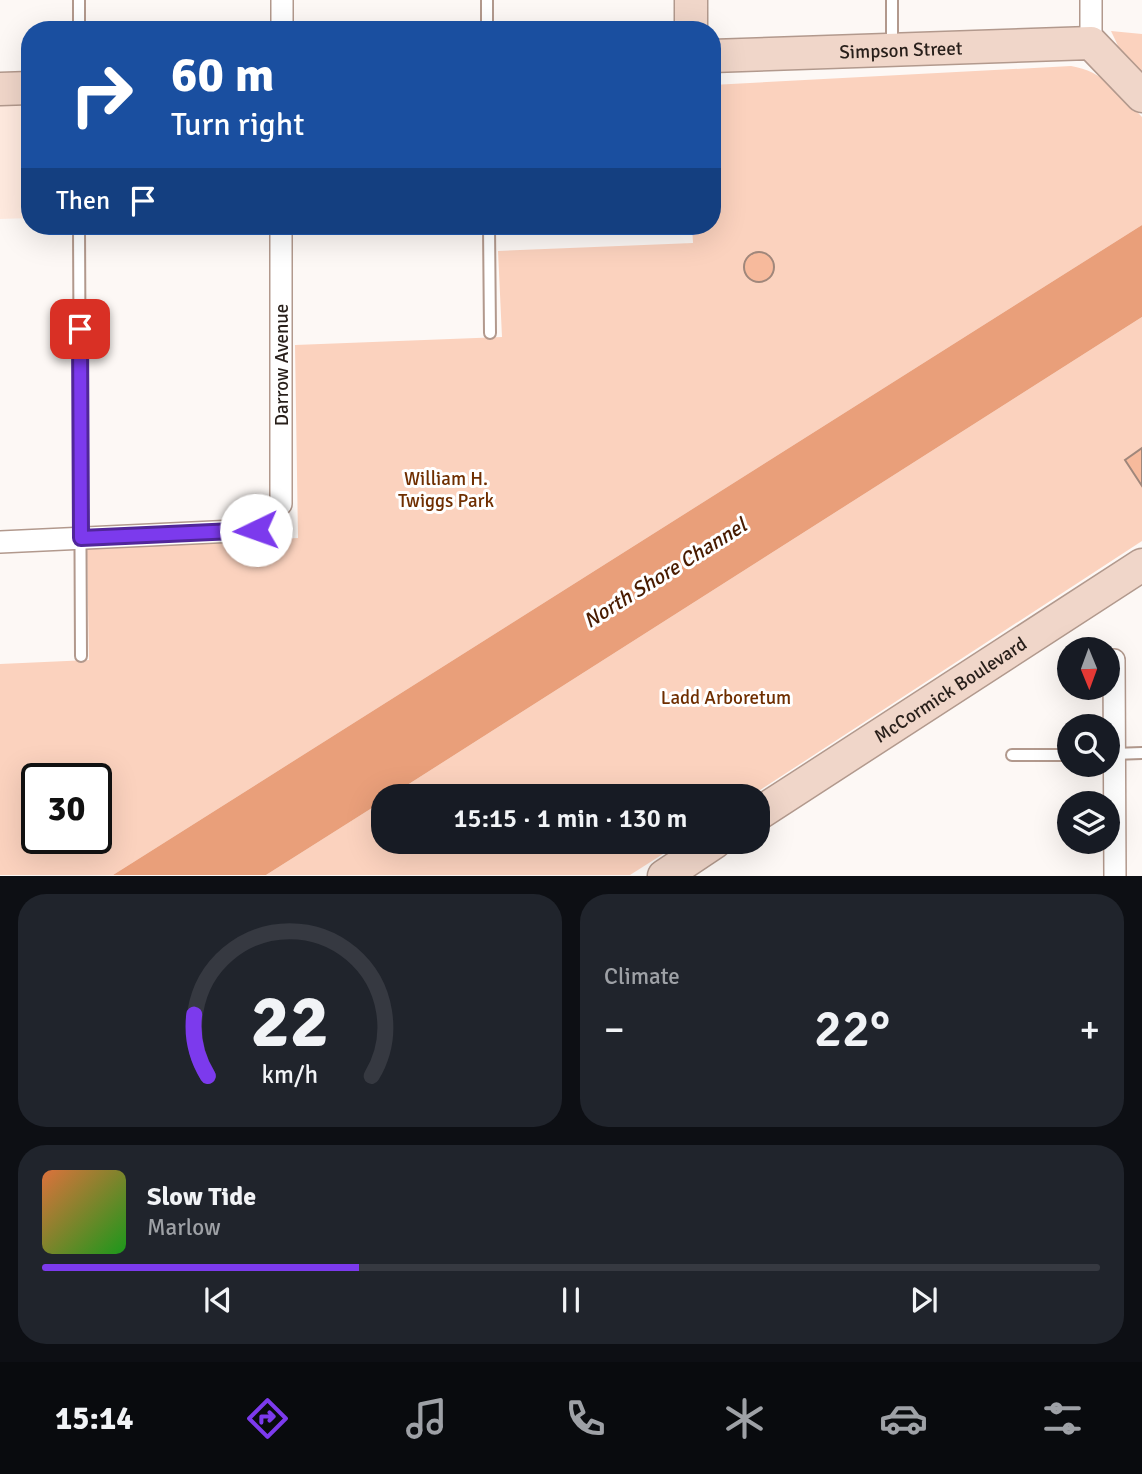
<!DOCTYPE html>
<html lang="en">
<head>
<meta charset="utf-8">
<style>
	:root { --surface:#171b24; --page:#20242c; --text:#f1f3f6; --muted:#9ea1a6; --line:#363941; --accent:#7c3aed }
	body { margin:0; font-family:Signika,sans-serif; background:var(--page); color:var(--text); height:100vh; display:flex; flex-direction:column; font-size:26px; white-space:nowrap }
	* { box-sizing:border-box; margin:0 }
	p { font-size:23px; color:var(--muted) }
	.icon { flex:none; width:38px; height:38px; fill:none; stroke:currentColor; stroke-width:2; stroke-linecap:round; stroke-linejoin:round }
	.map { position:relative; height:876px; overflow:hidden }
	.sheet { display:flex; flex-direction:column; gap:18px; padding:18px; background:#0d0f14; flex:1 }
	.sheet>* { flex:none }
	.guide { position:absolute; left:21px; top:21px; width:700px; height:214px; border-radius:28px; box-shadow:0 7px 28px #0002; background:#1a4fa0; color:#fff; overflow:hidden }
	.needle { width:46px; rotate:179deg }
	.buttons { position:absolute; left:1057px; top:637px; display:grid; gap:14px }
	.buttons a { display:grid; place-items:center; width:63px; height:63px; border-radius:50%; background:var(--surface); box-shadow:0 7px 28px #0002; font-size:35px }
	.speed { position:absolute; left:21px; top:763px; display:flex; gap:14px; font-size:35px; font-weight:700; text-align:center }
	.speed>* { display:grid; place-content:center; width:91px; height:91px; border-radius:50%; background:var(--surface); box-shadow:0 7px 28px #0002; line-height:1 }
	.speed .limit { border:4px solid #111; border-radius:10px; background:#fff; color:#111 }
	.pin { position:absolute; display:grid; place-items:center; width:60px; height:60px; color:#fff; margin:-30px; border-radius:14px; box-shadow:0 4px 10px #0006 }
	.me { position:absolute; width:77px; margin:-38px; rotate:267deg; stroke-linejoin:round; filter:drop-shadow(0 0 5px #0008) }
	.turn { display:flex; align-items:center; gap:24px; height:147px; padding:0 35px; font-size:32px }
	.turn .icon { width:91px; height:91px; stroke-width:2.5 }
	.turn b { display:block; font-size:49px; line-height:60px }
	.then { display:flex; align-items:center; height:66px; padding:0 35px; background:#0003; gap:14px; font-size:26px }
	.big { font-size:52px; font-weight:600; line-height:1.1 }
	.sheet .tile { flex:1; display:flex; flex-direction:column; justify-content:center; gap:10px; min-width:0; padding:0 24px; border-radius:28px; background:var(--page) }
	.sheet .dial { align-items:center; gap:0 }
	.dial svg { height:182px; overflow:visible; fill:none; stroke:var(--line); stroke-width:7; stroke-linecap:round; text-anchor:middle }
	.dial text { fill:var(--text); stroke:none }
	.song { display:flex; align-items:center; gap:21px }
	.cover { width:84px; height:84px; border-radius:10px; background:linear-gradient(135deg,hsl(20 70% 55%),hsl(120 70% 35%)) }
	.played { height:7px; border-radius:4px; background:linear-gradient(90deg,var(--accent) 30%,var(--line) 30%) }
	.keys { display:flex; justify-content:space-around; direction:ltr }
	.heat { display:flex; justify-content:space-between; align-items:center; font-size:38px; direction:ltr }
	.sheet .tiles { flex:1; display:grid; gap:18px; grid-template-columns:1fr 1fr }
	.tile:last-child { grid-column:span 2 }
	.trip { position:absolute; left:371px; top:784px; width:399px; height:70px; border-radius:28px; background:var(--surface); box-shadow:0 7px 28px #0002; font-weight:600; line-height:70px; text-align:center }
	.menu { display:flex; height:112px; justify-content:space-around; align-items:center; background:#090b0e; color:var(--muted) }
	.menu .icon { width:49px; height:49px }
	.menu .selected { color:var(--accent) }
	.menu b { font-size:32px; color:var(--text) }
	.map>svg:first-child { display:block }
</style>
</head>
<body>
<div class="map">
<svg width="1142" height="876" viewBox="0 0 1142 876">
	<rect width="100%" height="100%" fill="#fdf8f5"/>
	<polygon fill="#ffeadf" points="30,88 30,218 0,219 0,89"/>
	<g fill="#fbd2be" fill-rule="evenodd">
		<polygon points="1111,31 1142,34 1142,72 1119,48"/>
		<path d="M1071,66C1103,71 1121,94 1142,117V225L113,875H0V664L89,660L87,547L298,538L295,345L502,337L498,251L693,243L692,226H712V85ZM37,779H96V838H37Z"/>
		<polygon points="1142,317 1142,541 751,796 390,796"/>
		<polygon points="383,801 383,842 682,842 630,875 266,875"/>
	</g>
	<polygon fill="#e99f7a" points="1142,225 1142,317 390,796 383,796 383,801 266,875 113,875"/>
	<g fill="#f7ba9c" stroke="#a0877b" stroke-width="2">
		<circle cx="759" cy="267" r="15"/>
		<polygon points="1142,448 1142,486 1125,460"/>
	</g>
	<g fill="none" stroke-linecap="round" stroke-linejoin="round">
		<g stroke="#b2998d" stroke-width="14">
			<g id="lane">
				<polyline points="79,0 79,30"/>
				<polyline points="487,0 487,30"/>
				<polyline points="892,0 892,46"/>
				<polyline points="79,226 81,656"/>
				<polyline points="489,226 490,333"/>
				<polyline points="1113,754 1142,753"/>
				<polyline points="1012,755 1069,755"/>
			</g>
		</g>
		<g stroke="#b2998d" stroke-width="24">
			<g id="street">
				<polyline points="282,30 282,0"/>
				<polyline points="1091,43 1091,0"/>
				<polyline points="281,504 281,226"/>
				<polyline points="0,542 256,530"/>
				<polyline points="1114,660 1115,876"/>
			</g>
		</g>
		<g stroke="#b2998d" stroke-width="35">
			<g id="secondary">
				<polyline points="691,0 691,30"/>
				<path id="s1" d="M712,56L1091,43L1142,96"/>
				<polyline points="0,89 30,88"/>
				<path id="s2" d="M758,814L1142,565"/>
				<polyline points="664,876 715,842"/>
			</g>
		</g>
		<use href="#lane" stroke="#fff" stroke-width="10"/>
		<use href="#street" stroke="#fff" stroke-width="21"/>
		<use href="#secondary" stroke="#f0d6c9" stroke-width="32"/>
	</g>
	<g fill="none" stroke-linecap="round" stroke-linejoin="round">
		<g stroke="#51269a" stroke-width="18">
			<polyline id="route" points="80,329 81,538 256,530"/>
		</g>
		<use href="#route" stroke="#7c3aed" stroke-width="12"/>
	</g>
	<g text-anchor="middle" stroke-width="6" stroke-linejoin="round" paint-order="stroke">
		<g font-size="19" fill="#281f1a" stroke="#fff">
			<text dy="7" stroke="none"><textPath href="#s1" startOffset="189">Simpson Street</textPath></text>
			<text transform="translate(281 365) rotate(-90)" y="7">Darrow Avenue</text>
			<text dy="7" stroke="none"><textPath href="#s2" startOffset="229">McCormick Boulevard</textPath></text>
		</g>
		<g font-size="19" fill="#6f2e00" stroke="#fff">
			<text x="446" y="485">William H.<tspan x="446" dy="22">Twiggs Park</tspan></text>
			<text x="726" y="704">Ladd Arboretum</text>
		</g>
		<g font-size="21" font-style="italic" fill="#481b00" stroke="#fff">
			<text transform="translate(665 573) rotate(-32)" y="7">North Shore Channel</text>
		</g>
	</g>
</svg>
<div class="buttons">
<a><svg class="needle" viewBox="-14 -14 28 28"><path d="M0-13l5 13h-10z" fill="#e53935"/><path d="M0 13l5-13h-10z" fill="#9ea1a6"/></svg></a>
<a><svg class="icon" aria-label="search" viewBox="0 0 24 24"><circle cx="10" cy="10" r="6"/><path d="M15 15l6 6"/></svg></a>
<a><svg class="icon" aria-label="layers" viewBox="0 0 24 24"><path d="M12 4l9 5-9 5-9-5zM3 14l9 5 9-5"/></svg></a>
</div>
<div class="speed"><div class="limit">30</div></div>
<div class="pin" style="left:80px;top:329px;background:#d93025"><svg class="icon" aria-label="arrive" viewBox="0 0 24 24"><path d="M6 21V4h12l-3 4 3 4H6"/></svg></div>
<svg class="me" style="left:256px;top:530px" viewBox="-20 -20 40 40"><circle r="19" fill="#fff"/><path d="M0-13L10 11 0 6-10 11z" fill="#7c3aed"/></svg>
<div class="trip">15:15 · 1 min · 130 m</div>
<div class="guide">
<div class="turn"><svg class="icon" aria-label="right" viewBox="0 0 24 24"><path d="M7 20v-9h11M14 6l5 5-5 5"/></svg><div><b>60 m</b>Turn right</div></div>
<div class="then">Then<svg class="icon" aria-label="arrive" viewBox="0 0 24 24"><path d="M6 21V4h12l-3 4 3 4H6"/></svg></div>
</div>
</div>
<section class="sheet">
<div class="tiles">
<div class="tile dial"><svg viewBox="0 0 100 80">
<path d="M14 69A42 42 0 1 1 86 69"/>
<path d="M14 69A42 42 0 0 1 8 42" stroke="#7c3aed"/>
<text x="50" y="56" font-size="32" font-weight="700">22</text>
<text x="50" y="72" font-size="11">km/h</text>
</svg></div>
<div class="tile"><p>Climate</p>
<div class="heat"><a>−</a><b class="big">22°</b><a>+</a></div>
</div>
<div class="tile">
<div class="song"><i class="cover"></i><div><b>Slow Tide</b><p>Marlow</p></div></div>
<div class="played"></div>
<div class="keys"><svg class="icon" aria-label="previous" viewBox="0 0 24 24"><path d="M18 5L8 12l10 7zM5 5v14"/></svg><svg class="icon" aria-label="pause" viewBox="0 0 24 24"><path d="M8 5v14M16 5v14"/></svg><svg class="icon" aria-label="next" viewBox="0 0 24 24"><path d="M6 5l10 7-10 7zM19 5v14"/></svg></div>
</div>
</div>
</section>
<nav class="menu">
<b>15:14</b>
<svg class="icon selected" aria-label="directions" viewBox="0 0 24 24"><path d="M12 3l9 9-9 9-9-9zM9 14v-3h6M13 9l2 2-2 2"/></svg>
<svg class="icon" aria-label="music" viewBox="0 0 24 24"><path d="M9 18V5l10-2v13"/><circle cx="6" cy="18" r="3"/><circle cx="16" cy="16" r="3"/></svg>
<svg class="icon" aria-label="phone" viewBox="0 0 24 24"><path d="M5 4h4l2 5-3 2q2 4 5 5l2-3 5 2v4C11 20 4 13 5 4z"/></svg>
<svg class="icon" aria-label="climate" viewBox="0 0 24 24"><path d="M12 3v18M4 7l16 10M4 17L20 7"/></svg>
<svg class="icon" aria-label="car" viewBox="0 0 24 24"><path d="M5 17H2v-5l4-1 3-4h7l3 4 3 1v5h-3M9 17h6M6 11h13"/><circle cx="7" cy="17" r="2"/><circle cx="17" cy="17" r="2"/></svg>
<svg class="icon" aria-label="filters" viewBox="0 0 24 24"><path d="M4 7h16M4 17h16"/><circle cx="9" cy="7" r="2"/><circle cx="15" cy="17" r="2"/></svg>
</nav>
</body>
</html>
